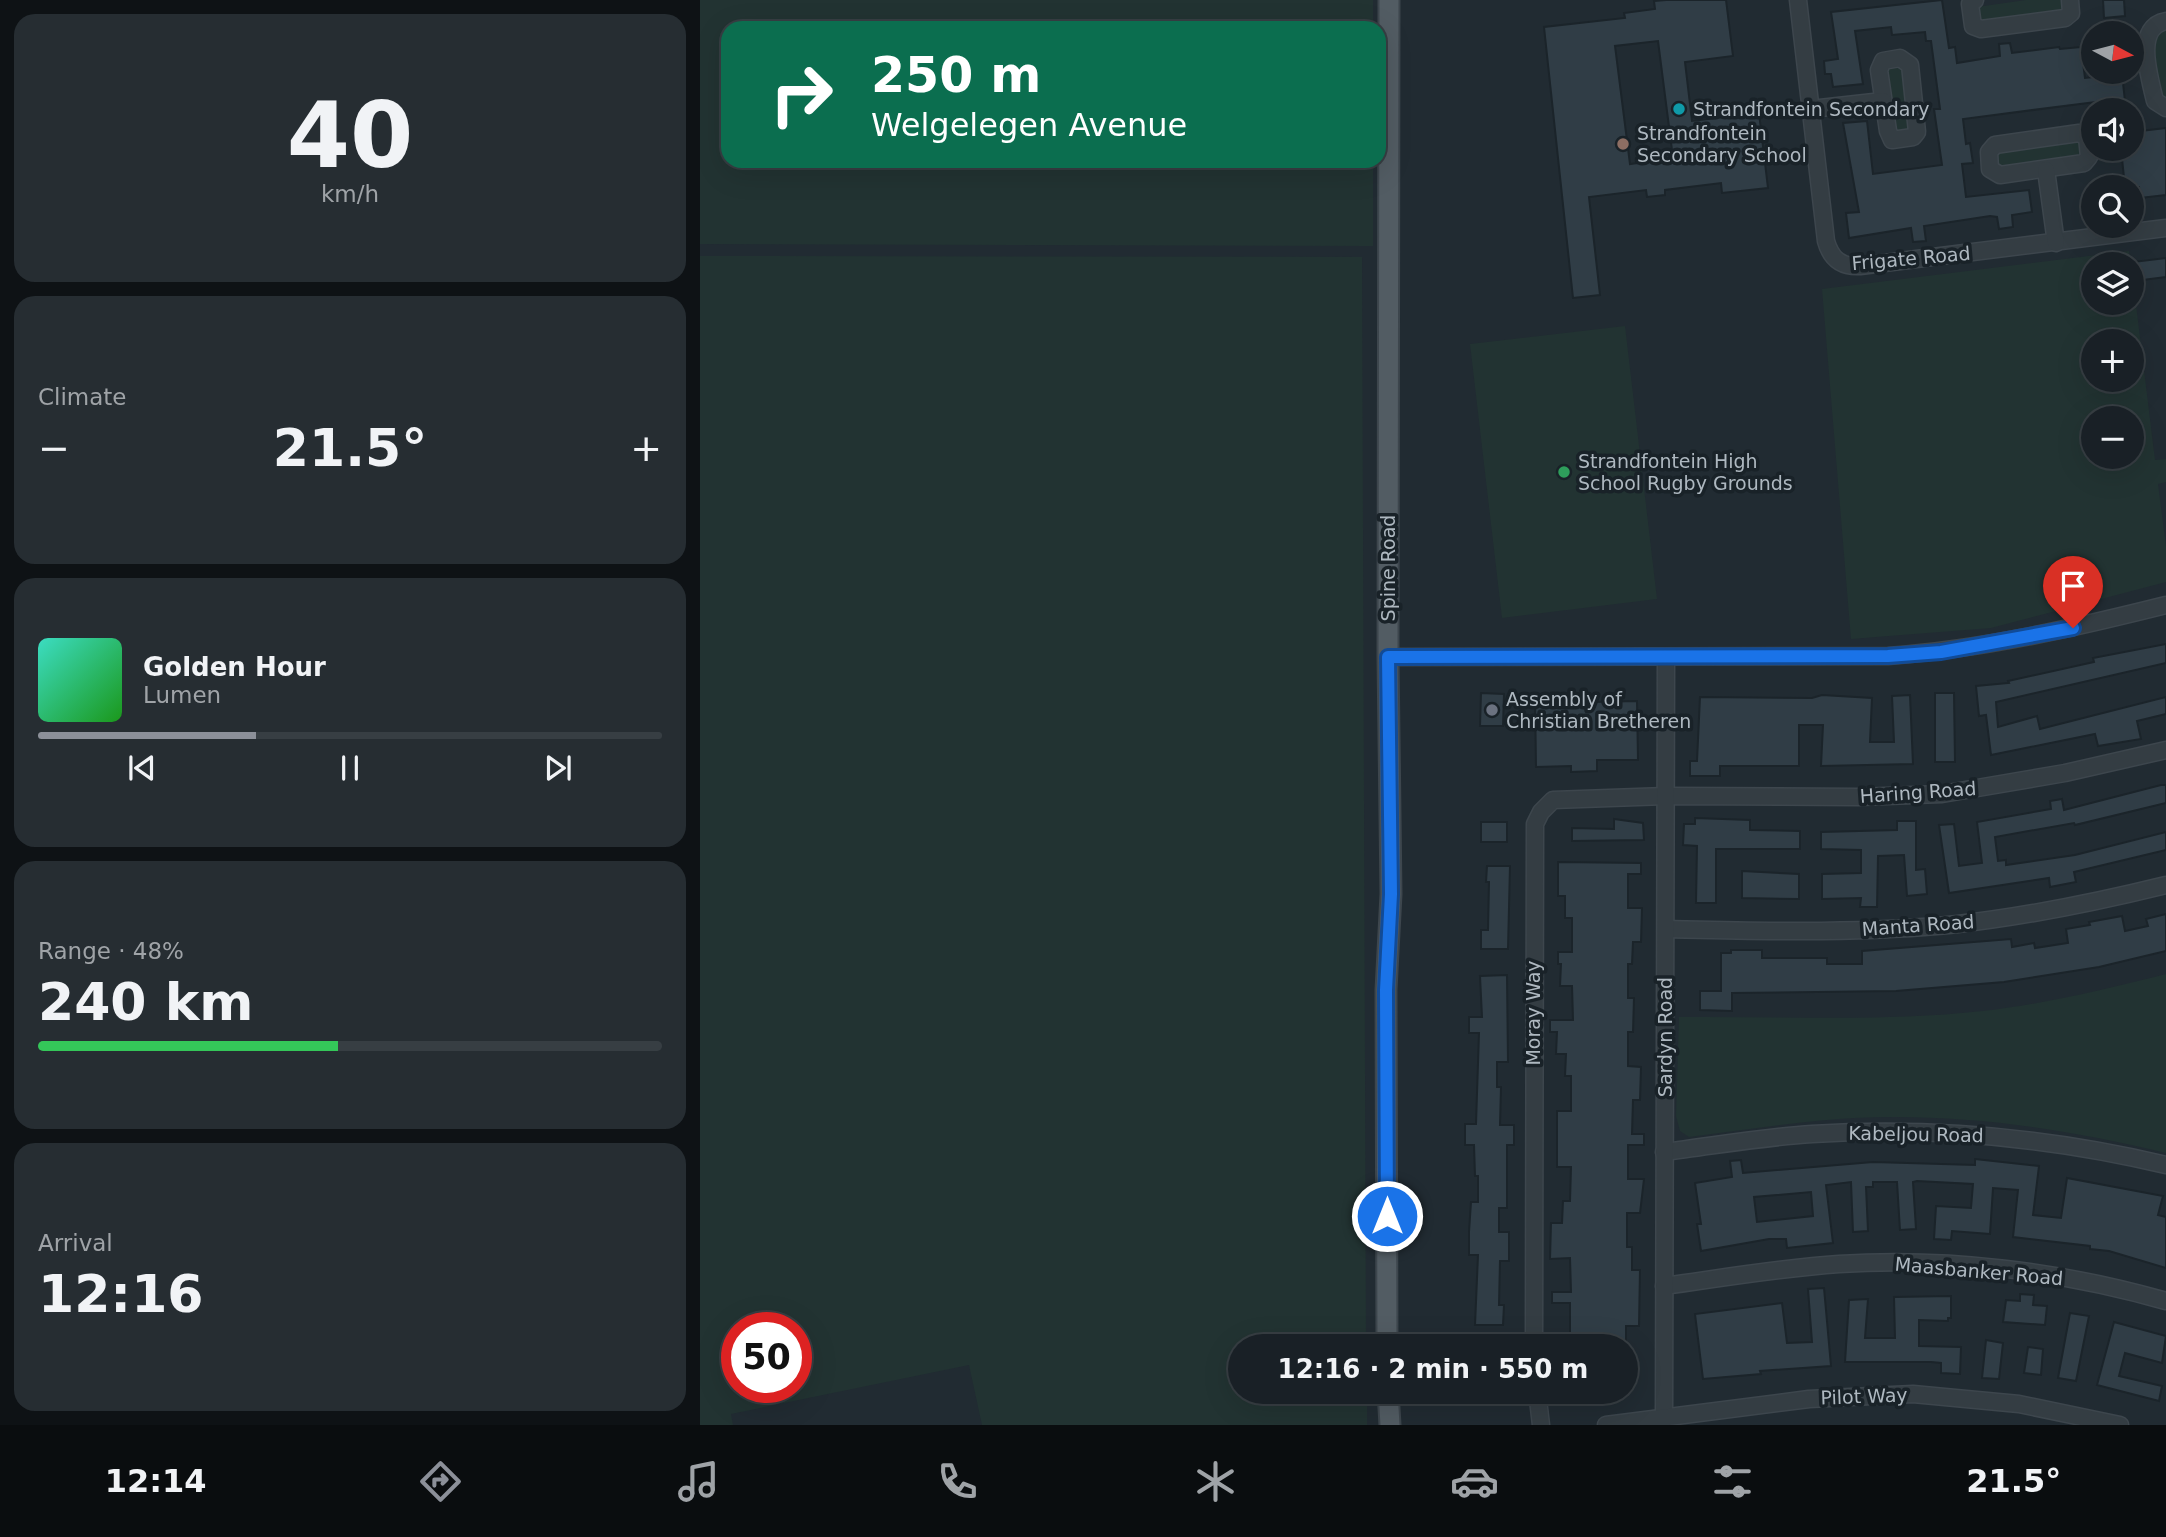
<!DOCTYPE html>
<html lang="en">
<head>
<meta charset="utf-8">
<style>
	:root { --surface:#192026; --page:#262d32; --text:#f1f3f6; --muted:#9fa3a7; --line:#373e43; --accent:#8c9099 }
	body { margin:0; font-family:"DejaVu Sans",sans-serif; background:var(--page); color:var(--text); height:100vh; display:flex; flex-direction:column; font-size:26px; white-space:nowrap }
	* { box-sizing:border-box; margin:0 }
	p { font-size:23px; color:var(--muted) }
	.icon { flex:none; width:38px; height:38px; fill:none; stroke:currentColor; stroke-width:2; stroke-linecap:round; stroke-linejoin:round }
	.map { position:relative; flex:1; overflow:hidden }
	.side { display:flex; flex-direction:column; gap:14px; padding:14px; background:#0e1215; width:700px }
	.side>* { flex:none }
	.banner { position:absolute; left:21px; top:21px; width:665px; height:147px; border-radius:21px; box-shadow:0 7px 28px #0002,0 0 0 2px var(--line); background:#0b6e4f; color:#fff; overflow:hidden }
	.needle { width:46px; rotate:97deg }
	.tools { position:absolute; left:1381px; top:21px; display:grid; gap:14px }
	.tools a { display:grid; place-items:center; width:63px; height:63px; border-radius:50%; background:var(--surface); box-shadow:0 7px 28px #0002,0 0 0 2px var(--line); font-size:35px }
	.speed { position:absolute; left:21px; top:1312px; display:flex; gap:14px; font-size:35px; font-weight:700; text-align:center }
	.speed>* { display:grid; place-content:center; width:91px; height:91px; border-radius:50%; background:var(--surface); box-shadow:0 7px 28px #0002,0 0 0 2px var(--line); line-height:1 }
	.speed .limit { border:10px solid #d22; background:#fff; color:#111 }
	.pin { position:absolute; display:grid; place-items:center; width:60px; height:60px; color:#fff; margin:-72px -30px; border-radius:50% 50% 50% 0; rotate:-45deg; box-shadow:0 0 7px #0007 }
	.pin .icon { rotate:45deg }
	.me { position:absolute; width:77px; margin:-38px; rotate:0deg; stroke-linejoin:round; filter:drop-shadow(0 0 5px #0008) }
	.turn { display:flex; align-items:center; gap:24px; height:147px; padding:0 35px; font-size:32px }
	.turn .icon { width:91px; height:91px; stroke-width:2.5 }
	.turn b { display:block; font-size:49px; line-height:60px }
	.big { font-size:52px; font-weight:700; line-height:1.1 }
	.side .card { flex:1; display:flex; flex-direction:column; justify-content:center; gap:10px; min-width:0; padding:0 24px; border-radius:21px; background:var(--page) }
	.side .dial { align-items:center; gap:0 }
	.dial b { font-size:91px; line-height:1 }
	.song { display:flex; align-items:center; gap:21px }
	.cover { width:84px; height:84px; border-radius:10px; background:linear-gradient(135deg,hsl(170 70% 55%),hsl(120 70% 35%)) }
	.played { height:7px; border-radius:4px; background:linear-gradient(90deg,var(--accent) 35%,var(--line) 35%) }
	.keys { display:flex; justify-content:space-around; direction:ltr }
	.heat { display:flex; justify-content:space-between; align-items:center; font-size:38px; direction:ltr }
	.charge { height:10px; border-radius:5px; background:linear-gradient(90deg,#34c759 48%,var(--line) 0) }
	.trip { position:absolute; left:528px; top:1334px; width:410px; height:70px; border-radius:35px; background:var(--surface); box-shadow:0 7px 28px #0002,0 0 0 2px var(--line); font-weight:700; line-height:70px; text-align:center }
	.tabs { display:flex; height:112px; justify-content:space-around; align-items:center; background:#0a0d0f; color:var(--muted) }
	.tabs .icon { width:49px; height:49px }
	.tabs .current { color:var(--accent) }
	.tabs b { font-size:32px; color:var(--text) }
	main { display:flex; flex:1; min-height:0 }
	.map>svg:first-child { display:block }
</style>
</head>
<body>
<main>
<section class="side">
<div class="card dial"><b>40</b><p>km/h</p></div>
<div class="card"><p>Climate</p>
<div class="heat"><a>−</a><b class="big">21.5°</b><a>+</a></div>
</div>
<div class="card">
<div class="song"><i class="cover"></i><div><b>Golden Hour</b><p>Lumen</p></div></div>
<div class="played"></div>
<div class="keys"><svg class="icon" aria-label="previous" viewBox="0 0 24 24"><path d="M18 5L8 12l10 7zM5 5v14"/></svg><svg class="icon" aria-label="pause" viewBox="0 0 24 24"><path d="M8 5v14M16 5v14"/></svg><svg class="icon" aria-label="next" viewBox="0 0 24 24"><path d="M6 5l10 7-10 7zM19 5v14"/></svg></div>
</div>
<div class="card"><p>Range · 48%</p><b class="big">240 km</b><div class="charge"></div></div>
<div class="card"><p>Arrival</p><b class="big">12:16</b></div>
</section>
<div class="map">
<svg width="1466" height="1425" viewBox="0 0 1466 1425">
	<rect width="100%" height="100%" fill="#212b32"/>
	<g fill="#223332" fill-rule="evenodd">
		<polygon points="0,0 673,0 673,28 28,28 28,161 673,161 673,246 0,244"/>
		<polygon points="1326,0 1365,0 1365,10 1280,22 1277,7"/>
		<path d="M1466,28V99L1461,94C1457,72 1445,41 1466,28Z"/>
		<polygon points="1188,65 1203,67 1210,130 1195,133"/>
		<polygon points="1380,142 1383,157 1296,168 1297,152"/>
		<path d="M1429,251L1430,264H1393V303H1432V272L1455,460L1466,459V482L1458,484L1466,546V582L1291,628L1151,639L1122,289ZM1393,341H1432V380H1393ZM1393,418H1432V457H1393Z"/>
		<path d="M0,256L662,257L666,1346H541V1391H667V1425H282L269,1365L31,1414L33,1425H0ZM37,1328H96V1388H37Z"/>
		<polygon points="925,326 957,599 802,618 770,344"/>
		<path d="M1466,974V1153C1364,1128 1259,1113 1154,1118C1099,1121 1043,1130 989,1137L980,1131L976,1116L979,1017C1080,1016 1183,1022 1283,1011C1345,1004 1406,989 1466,974Z"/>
	</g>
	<g fill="#303d46" stroke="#1b242a" stroke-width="2" fill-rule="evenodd">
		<path d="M966,0H1026L1033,56L985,62L992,121L1059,113L1068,188L1022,193L1021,183L965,190V195L947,197L946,190L889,197L900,295L873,298L844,27L925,18L924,13L955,9L954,1ZM958,41L973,158L930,164L915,46Z"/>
		<polygon points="1242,0 1249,48 1255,47 1257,63 1300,56 1299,44 1310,43 1312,53 1359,47 1360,49 1381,47 1385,78 1422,74 1426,110 1404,110 1403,101 1263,119 1266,144 1270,143 1273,163 1262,164 1266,197 1329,190 1332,212 1312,215 1313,227 1299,229 1297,217 1290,216 1224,226 1226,241 1213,242 1211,228 1149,238 1146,213 1159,212 1143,123 1167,121 1173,174 1242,165 1234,109 1240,109 1231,41 1226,41 1225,32 1192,35 1191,27 1155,31 1163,84 1133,87 1131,74 1125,74 1124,61 1138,59 1131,12"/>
		<polygon points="1403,0 1424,0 1425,16 1404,18"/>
		<polygon points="1466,128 1466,195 1440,198 1439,187 1425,187 1421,149 1432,149 1432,132"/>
		<polygon points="1466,258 1466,277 1435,281 1433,262"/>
		<polygon points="1466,644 1466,663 1296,702 1298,727 1337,716 1340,729 1466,697 1466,714 1437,721 1441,739 1398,746 1395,734 1291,755 1286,715 1279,716 1276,686 1309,683 1308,681 1394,662 1393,658"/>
		<polygon points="781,693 804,694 803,726 780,726"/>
		<polygon points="1235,693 1254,693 1255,762 1235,762"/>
		<polygon points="1122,695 1172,698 1170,742 1194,742 1192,696 1210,695 1213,764 1121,766 1123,725 1099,725 1099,766 1020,766 1020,776 990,776 990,761 997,761 1000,697 1112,698"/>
		<polygon points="835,696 893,697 893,702 937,701 938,760 897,760 897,771 871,772 871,766 836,767"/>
		<polygon points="1461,785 1466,785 1466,803 1375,825 1374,823 1295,837 1298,861 1306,860 1306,865 1375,855 1466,832 1466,850 1374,872 1376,882 1350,887 1349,878 1249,893 1239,825 1254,824 1259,866 1282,863 1277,822 1351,809 1350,801 1362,799 1364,810"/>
		<polygon points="995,818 1050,820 1050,830 1100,831 1100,849 1016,849 1016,903 996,903 997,846 983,845 984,824 995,824"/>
		<polygon points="914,819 943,823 944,840 872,841 872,828 914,829"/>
		<polygon points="1197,821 1216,821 1216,870 1225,869 1227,894 1207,896 1204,855 1178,856 1177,907 1160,907 1161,898 1122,899 1122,874 1161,873 1161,850 1121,849 1121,832 1197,830"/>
		<rect x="781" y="822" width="26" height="20"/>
		<polygon points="858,862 941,863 941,874 928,874 928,908 942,908 941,942 933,942 932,964 928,964 928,998 934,998 933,1032 928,1032 928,1066 941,1067 940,1100 933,1100 932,1134 944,1134 944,1145 928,1145 928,1179 944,1179 940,1213 927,1213 927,1247 932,1247 932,1270 940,1270 939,1326 926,1326 926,1346 870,1346 870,1303 852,1303 852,1292 871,1292 870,1258 850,1259 851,1223 862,1223 863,1201 870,1201 871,1167 857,1167 857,1111 871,1111 871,1076 865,1076 866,1054 856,1054 857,1032 850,1032 850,1020 873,1020 872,986 860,986 861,964 858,964 858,952 872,952 872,918 865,918 865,896 858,896"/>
		<polygon points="787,866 810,866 808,949 781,949 781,930 788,930 789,882 786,882"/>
		<polygon points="1042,871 1099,874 1099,899 1042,898"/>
		<polygon points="1466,914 1466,951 1399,967 1304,982 1196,991 1032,993 1032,1011 1000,1010 1000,991 1021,991 1021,953 1031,953 1031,950 1062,950 1062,958 1127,958 1127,964 1162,964 1162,951 1311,939 1312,947 1334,943 1335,948 1368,943 1366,929 1390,925 1389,922 1422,916 1425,931 1448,926 1446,919"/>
		<polygon points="807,975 808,1062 797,1062 797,1087 801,1087 800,1125 814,1125 814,1145 807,1145 807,1208 799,1208 799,1232 809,1232 809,1261 800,1261 799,1305 804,1305 803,1325 775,1325 778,1255 769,1255 769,1232 771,1202 778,1202 778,1176 775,1176 774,1145 765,1145 765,1124 776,1124 779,1033 769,1033 769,1017 782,1017 780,976"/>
		<path d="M1275,1159L1339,1166L1333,1215L1361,1218L1367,1178L1463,1196L1458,1215L1466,1217V1268L1409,1251L1390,1249V1246L1313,1237L1318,1190L1293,1188L1290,1234L1252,1231L1251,1240L1234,1239L1236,1206L1271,1208L1273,1184L1217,1181L1213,1182L1216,1229L1200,1230L1197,1182H1173V1187H1166L1168,1231L1153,1232L1151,1182L1126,1185L1133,1243L1087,1248L1086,1239H1069L1001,1251L997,1224H1001L995,1183L1032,1177L1030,1161L1041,1160L1043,1173L1173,1162L1275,1165ZM1111,1192L1113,1216L1057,1222L1054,1197Z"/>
		<polygon points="1124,1288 1131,1366 1060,1371 1061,1374 1003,1379 995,1314 1082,1303 1087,1343 1112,1342 1108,1289"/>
		<polygon points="1320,1294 1334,1295 1333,1305 1347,1306 1345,1325 1303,1322 1306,1300 1320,1301"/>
		<polygon points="1251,1296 1251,1318 1248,1318 1248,1321 1219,1320 1219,1346 1261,1347 1260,1374 1241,1373 1241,1363 1231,1362 1145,1362 1149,1300 1168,1299 1165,1338 1195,1338 1194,1297"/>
		<polygon points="1370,1313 1389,1316 1376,1381 1358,1378"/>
		<polygon points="1414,1322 1466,1336 1462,1363 1425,1353 1419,1376 1462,1386 1459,1401 1397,1385"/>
		<polygon points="1286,1340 1303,1343 1299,1379 1282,1378"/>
		<polygon points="1328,1347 1343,1349 1341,1375 1324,1373"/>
	</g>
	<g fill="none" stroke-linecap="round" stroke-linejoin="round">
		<g stroke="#3d464d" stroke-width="19">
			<g id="minor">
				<path d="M1098,0L1126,241C1131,259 1141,267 1160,266L1466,228"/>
				<polyline points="1275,0 1270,4 1273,26 1281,29 1365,18 1371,13 1370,0"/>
				<path d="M1466,21C1433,27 1450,78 1455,101L1466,108"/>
				<polygon points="1200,58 1210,65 1217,132 1213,137 1192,140 1188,131 1179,70 1183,61"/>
				<polyline points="1111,109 1183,101"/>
				<polygon points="1379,133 1387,137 1389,157 1384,163 1300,175 1290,169 1289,152 1295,145"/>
				<polyline points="1346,170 1356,243"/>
				<path d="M688,657L1188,656C1283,649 1374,628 1466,605"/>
				<path d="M966,929C1062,931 1161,934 1258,924C1328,916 1397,902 1466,885"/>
				<path d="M964,1152C1013,1146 1063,1137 1112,1134C1232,1127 1349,1137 1466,1165"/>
				<path d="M964,1286C1022,1278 1080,1268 1139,1264C1247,1257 1361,1271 1466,1301"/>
				<polyline points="834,1346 835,824 841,812 853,800 966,796 1158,797 1242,794 1365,773 1466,750"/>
				<polyline points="837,1391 841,1425"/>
				<polyline points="964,1417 966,657"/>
				<polyline points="906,1425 1109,1399 1213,1394 1319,1404 1420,1425"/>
			</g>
		</g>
		<g stroke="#3d464d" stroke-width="23">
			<g id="major">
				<polyline points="687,1346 686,990 691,894 688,657 689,0"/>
				<polyline points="688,1391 690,1425"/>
			</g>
		</g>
		<use href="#minor" stroke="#343d43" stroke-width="16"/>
		<use href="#major" stroke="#525c63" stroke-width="19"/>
	</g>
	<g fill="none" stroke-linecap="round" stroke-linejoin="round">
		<g stroke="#114b97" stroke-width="18">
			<polyline id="route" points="687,1216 686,990 691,894 688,657 1188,656 1241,652 1373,628"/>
		</g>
		<use href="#route" stroke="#1a73e8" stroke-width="12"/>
	</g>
	<circle fill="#0f9aa8" stroke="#192228" stroke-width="2.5" cx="979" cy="109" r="7"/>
	<circle fill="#8d6e63" stroke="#192228" stroke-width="2.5" cx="923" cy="144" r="7"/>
	<circle fill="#2e9e5b" stroke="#192228" stroke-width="2.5" cx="864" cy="472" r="7"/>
	<circle fill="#6b7280" stroke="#192228" stroke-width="2.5" cx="792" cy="710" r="7"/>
	<g text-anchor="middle" stroke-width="7" stroke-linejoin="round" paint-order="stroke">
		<g font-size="19" fill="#aeb8c0" stroke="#192228" text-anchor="start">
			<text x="993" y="116">Strandfontein Secondary</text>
			<text x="937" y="140">Strandfontein<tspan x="937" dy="22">Secondary School</tspan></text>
			<text x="878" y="468">Strandfontein High<tspan x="878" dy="22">School Rugby Grounds</tspan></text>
			<text x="806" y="706">Assembly of<tspan x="806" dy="22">Christian Bretheren</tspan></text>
		</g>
		<g font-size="19" fill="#aeb8c0" stroke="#192228">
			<text transform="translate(1211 258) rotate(-5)" y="7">Frigate Road</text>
			<text transform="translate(688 568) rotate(-90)" y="7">Spine Road</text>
			<text transform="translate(1218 792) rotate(-4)" y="7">Haring Road</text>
			<text transform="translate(1218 925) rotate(-4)" y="7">Manta Road</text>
			<text transform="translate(833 1013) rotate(-90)" y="7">Moray Way</text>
			<text transform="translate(965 1037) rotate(-90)" y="7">Sardyn Road</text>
			<text transform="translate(1216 1134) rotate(1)" y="7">Kabeljou Road</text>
			<text transform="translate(1279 1271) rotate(5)" y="7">Maasbanker Road</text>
			<text transform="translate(1164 1396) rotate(-2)" y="7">Pilot Way</text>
		</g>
	</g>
</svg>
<div class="tools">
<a><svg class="needle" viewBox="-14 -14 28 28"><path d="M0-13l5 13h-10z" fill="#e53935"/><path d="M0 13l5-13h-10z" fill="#9fa3a7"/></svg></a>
<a><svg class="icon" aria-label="sound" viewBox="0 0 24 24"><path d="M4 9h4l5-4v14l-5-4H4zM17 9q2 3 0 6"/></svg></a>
<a><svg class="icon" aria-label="search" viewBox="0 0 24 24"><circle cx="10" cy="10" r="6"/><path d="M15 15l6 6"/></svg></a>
<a><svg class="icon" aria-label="layers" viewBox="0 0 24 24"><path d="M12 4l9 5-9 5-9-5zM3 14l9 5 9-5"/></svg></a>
<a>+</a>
<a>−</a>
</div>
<div class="speed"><div class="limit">50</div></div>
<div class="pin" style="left:1373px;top:628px;background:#d93025"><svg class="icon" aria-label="arrive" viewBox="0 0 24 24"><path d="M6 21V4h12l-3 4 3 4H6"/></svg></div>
<svg class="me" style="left:687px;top:1216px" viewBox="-20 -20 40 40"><circle r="17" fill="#1a73e8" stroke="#fff" stroke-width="3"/><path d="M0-11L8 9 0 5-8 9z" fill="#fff"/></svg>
<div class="trip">12:16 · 2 min · 550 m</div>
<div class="banner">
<div class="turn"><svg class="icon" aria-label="right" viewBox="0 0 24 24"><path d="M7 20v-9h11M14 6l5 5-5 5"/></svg><div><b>250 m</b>Welgelegen Avenue</div></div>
</div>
</div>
</main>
<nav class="tabs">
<b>12:14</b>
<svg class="icon current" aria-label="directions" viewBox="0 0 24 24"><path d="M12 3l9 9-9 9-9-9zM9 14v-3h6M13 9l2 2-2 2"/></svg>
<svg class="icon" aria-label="music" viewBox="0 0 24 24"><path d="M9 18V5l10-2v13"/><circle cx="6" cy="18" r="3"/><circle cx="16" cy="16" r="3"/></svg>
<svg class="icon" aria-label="phone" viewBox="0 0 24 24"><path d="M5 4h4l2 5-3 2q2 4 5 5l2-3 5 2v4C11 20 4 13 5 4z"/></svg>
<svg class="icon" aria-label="climate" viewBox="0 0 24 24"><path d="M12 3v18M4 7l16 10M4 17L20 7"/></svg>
<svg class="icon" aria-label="car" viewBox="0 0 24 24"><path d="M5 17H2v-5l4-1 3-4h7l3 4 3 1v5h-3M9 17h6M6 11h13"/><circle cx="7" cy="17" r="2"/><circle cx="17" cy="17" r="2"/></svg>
<svg class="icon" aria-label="filters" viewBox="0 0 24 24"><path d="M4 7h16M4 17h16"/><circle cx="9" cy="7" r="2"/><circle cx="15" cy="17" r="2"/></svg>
<b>21.5°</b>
</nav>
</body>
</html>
